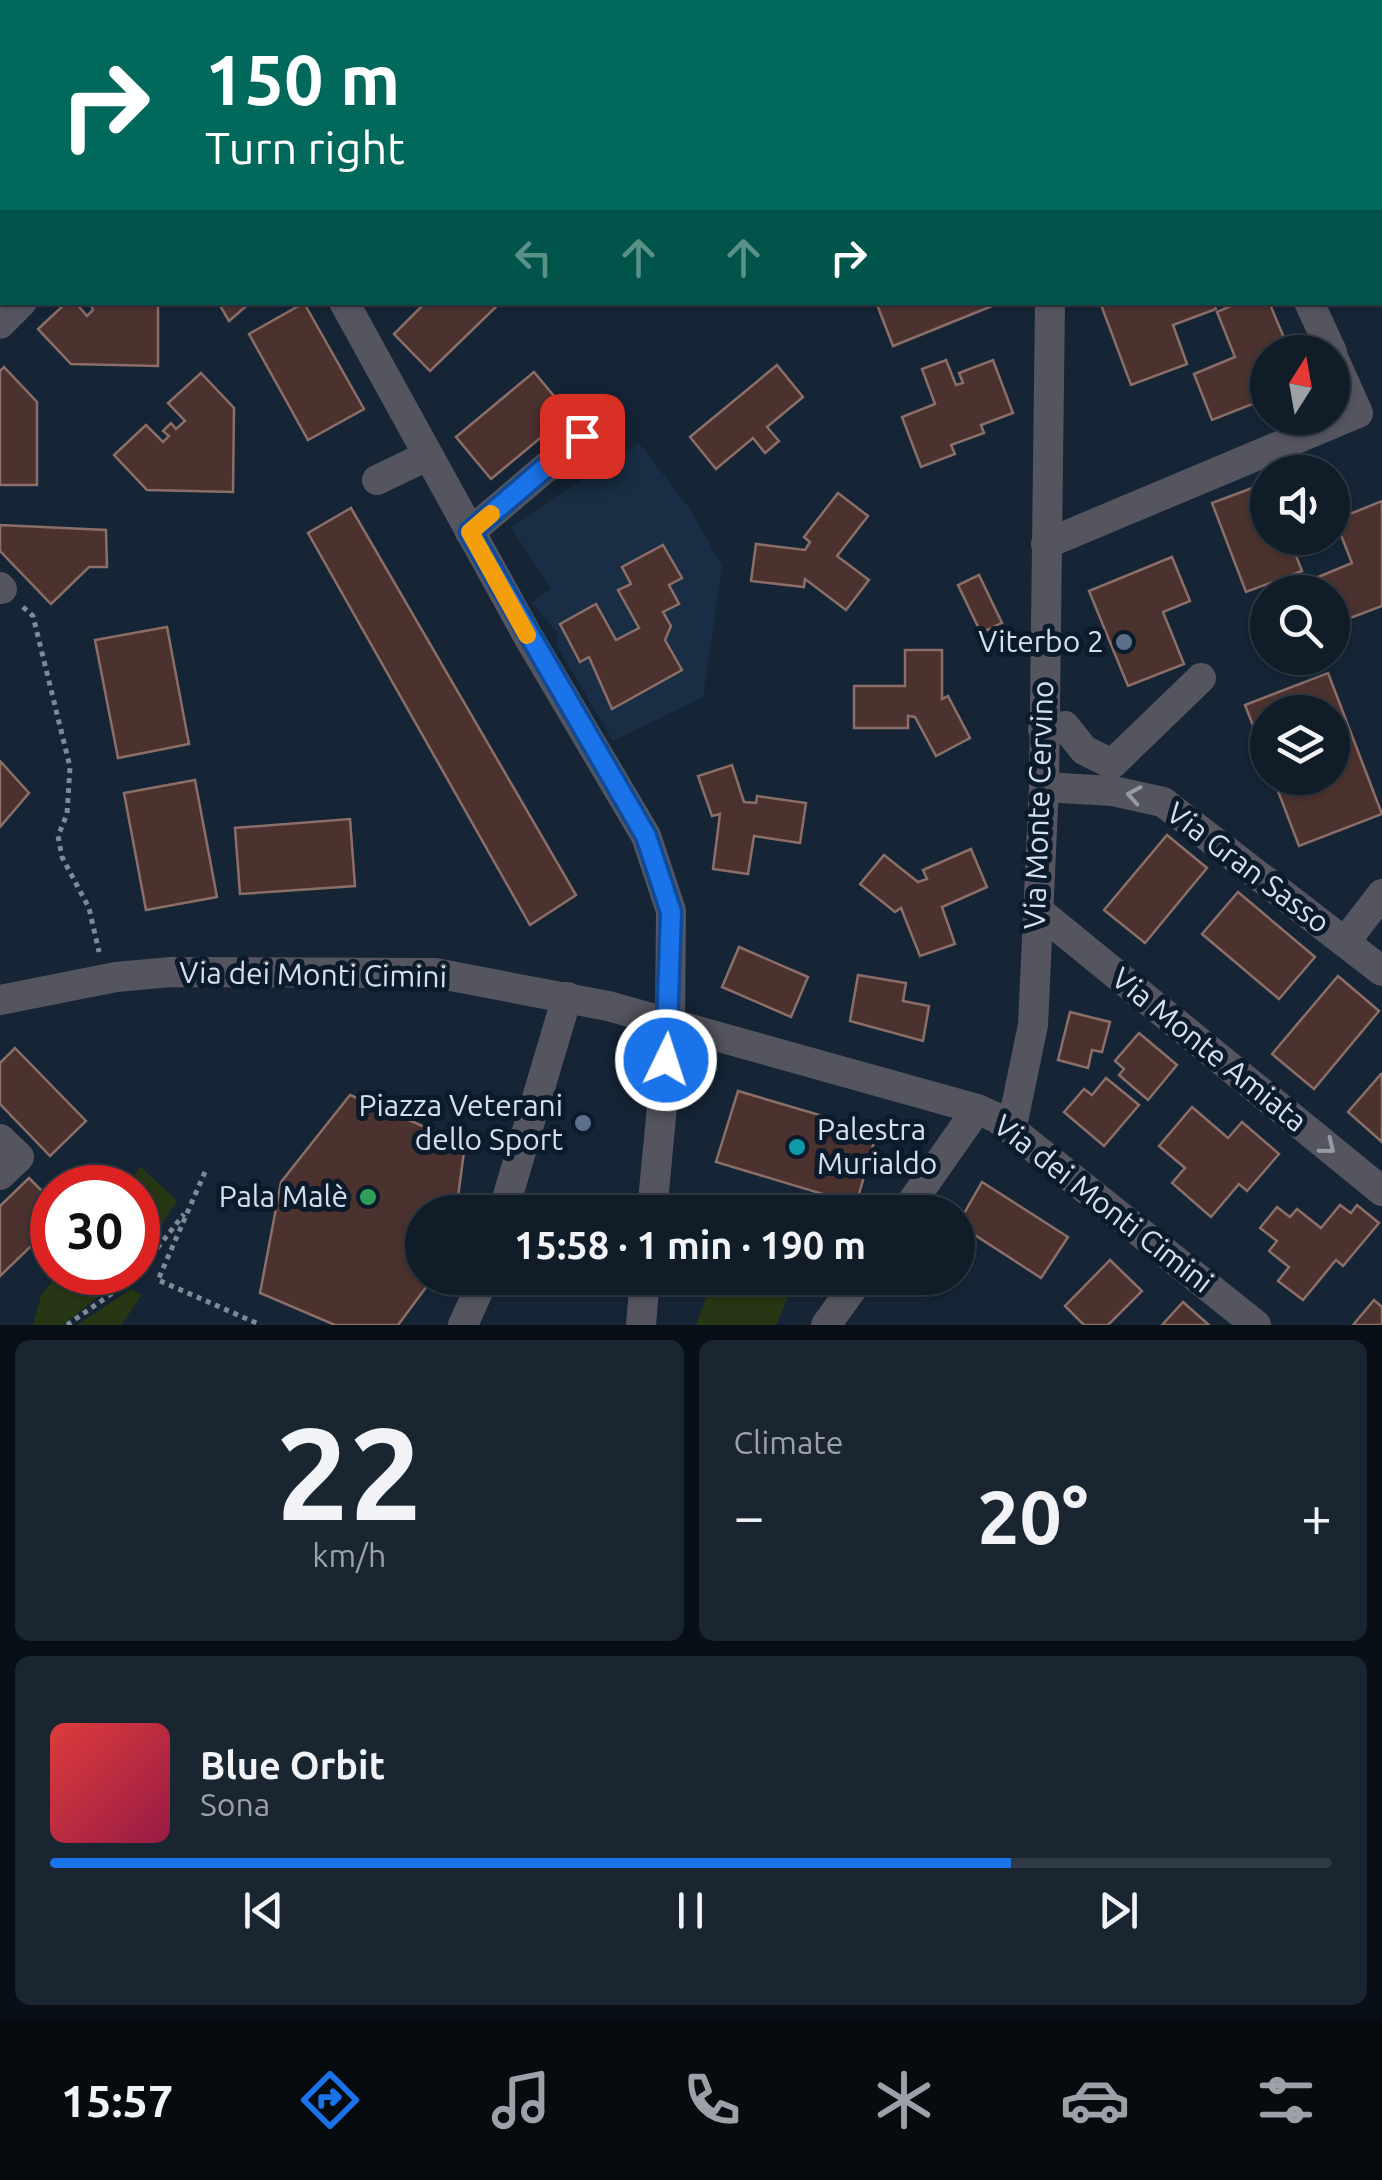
<!DOCTYPE html>
<html lang="en">
<head>
<meta charset="utf-8">
<style>
	:root { --surface:#101c28; --page:#192530; --text:#f1f3f6; --muted:#9ca1a8; --line:#303a45; --accent:#1a73e8 }
	body { margin:0; font-family:Ubuntu,sans-serif; background:var(--page); color:var(--text); height:100vh; display:flex; flex-direction:column; font-size:38px; white-space:nowrap }
	* { box-sizing:border-box; margin:0 }
	p { font-size:32px; color:var(--muted) }
	.icon { flex:none; width:55px; height:55px; fill:none; stroke:currentColor; stroke-width:2; stroke-linecap:round; stroke-linejoin:round }
	.map { position:relative; height:1325px; overflow:hidden }
	.drawer { display:flex; flex-direction:column; gap:15px; padding:15px; background:#090f16; flex:1 }
	.drawer>* { flex:none }
	.hud { position:absolute; left:0px; top:0px; width:1382px; height:305px; box-shadow:0 2px 8px #0004,0 0 0 2px var(--line); background:#00695c; color:#fff; overflow:hidden }
	.needle { width:65px; rotate:11deg }
	.buttons { position:absolute; left:1250px; top:335px; display:grid; gap:20px }
	.buttons a { display:grid; place-items:center; width:100px; height:100px; border-radius:50%; background:var(--surface); box-shadow:0 2px 8px #0004,0 0 0 2px var(--line); font-size:50px }
	.speed { position:absolute; left:30px; top:1165px; display:flex; gap:20px; font-size:50px; font-weight:700; text-align:center }
	.speed>* { display:grid; place-content:center; width:130px; height:130px; border-radius:50%; background:var(--surface); box-shadow:0 2px 8px #0004,0 0 0 2px var(--line); line-height:1 }
	.speed .limit { border:15px solid #d22; background:#fff; color:#111 }
	.pin { position:absolute; display:grid; place-items:center; width:85px; height:85px; color:#fff; margin:-42px; border-radius:20px; box-shadow:0 5px 15px #0006 }
	.me { position:absolute; width:110px; margin:-55px; rotate:4deg; stroke-linejoin:round; filter:drop-shadow(0 0 8px #0008) }
	.turn { display:flex; align-items:center; gap:35px; height:210px; padding:0 40px; font-size:45px }
	.turn .icon { width:130px; height:130px; stroke-width:2.5 }
	.turn b { display:block; font-size:70px; line-height:85px }
	.lanes { display:flex; align-items:center; height:95px; padding:0 40px; background:#0003; justify-content:center; gap:50px; direction:ltr }
	.lanes .off { opacity:.35 }
	.big { font-size:75px; font-weight:700; line-height:1.1 }
	.drawer .card { flex:1; display:flex; flex-direction:column; justify-content:center; gap:15px; min-width:0; padding:0 35px; border-radius:15px; background:var(--page) }
	.drawer .dial { align-items:center; gap:0 }
	.dial b { font-size:130px; line-height:1 }
	.song { display:flex; align-items:center; gap:30px }
	.cover { width:120px; height:120px; border-radius:15px; background:linear-gradient(135deg,hsl(0 70% 55%),hsl(340 70% 35%)) }
	.played { height:10px; border-radius:5px; background:linear-gradient(90deg,var(--accent) 75%,var(--line) 75%) }
	.keys { display:flex; justify-content:space-around; direction:ltr }
	.heat { display:flex; justify-content:space-between; align-items:center; font-size:55px; direction:ltr }
	.drawer .tiles { flex:1; display:grid; gap:15px; grid-template-columns:1fr 1fr }
	.card:last-child { grid-column:span 2 }
	.trip { position:absolute; left:405px; top:1195px; width:570px; height:100px; border-radius:50px; background:var(--surface); box-shadow:0 2px 8px #0004,0 0 0 2px var(--line); font-weight:700; line-height:100px; text-align:center }
	.dock { display:flex; height:160px; justify-content:space-around; align-items:center; background:#060b10; color:var(--muted) }
	.dock .icon { width:70px; height:70px }
	.dock .selected { color:var(--accent) }
	.dock b { font-size:45px; color:var(--text) }
	.map>svg:first-child { display:block }
</style>
</head>
<body>
<div class="map">
<svg width="1382" height="1325" viewBox="0 0 1382 1325">
	<rect width="100%" height="100%" fill="#152536"/>
	<polygon fill="#192e44" points="639,443 690,509 722,566 703,697 613,741 557,646 558,633 532,603 551,588 511,527"/>
	<g fill="#283713">
		<polygon points="141,1167 177,1201 138,1262 138,1188 125,1187"/>
		<polygon points="59,1273 59,1272 127,1273 63,1325 33,1325 41,1296"/>
		<polygon points="714,1278 796,1278 776,1325 696,1325"/>
		<polygon points="131,1289 142,1295 121,1325 77,1325"/>
	</g>
	<g fill="#4c322e" stroke="#8c6e69" stroke-width="2.5">
		<polygon points="570,0 676,0 673,2"/>
		<polygon points="0,123 2,126 2,234 0,231"/>
		<polygon points="67,302 75,302 87,316 93,310 90,302 158,302 158,366 71,364 38,329"/>
		<polygon points="218,302 251,302 229,321"/>
		<polygon points="426,302 500,302 500,303 430,371 394,334"/>
		<polygon points="876,302 1002,302 893,346"/>
		<polygon points="1100,302 1213,302 1216,309 1173,325 1187,364 1131,385"/>
		<polygon points="1240,302 1269,302 1290,352 1268,352 1268,398 1212,420 1194,374 1235,357 1217,312"/>
		<polygon points="304,303 364,409 308,440 249,334"/>
		<polygon points="946,360 956,385 963,383 959,373 993,360 1013,413 981,425 984,433 951,445 955,454 921,467 902,417 935,404 922,369"/>
		<polygon points="777,365 803,397 767,427 779,441 765,453 753,438 716,469 690,437"/>
		<polygon points="4,367 37,402 37,485 0,485 0,371"/>
		<polygon points="534,372 569,414 491,479 456,437"/>
		<polygon points="201,373 234,408 233,492 147,490 114,455 146,425 163,442 169,436 163,431 171,423 176,429 185,421 168,403"/>
		<polygon points="1268,482 1268,538 1289,538 1302,571 1246,592 1212,503"/>
		<polygon points="838,493 868,516 837,556 869,580 846,610 805,579 804,587 751,581 756,544 805,550 810,542 804,537"/>
		<polygon points="1382,501 1382,606 1332,625 1332,592 1316,592 1311,580 1352,563 1335,520"/>
		<polygon points="351,508 576,895 530,925 308,533"/>
		<polygon points="0,525 106,530 107,567 89,567 51,604 0,551"/>
		<polygon points="663,545 682,578 669,585 679,604 663,612 671,626 665,640 682,670 612,709 589,657 580,662 560,624 596,604 616,640 639,628 618,590 631,584 622,567"/>
		<polygon points="1172,557 1190,601 1163,612 1184,664 1128,686 1089,591"/>
		<polygon points="979,575 1002,623 981,633 958,585"/>
		<polygon points="167,627 189,744 118,758 95,640"/>
		<polygon points="905,650 942,650 942,699 948,696 970,738 936,756 915,717 908,716 908,728 854,728 854,686 905,686"/>
		<polygon points="1328,673 1382,814 1299,846 1273,778 1332,778 1332,712 1268,712 1268,764 1245,705"/>
		<polygon points="0,761 29,793 0,827"/>
		<polygon points="732,765 744,802 756,803 757,796 806,803 800,843 754,836 748,874 713,869 720,814 712,816 698,776"/>
		<polygon points="195,780 217,897 146,910 124,793"/>
		<polygon points="350,819 355,886 240,894 235,828"/>
		<polygon points="1167,835 1207,868 1145,943 1104,910"/>
		<polygon points="971,849 987,887 942,907 955,944 920,956 901,908 895,912 860,884 884,855 918,882 927,879 923,870"/>
		<polygon points="1238,892 1315,957 1279,999 1202,934"/>
		<polygon points="739,947 808,977 791,1017 722,987"/>
		<polygon points="858,975 906,983 903,1001 929,1006 923,1041 850,1021"/>
		<polygon points="1338,976 1379,1011 1314,1089 1272,1054"/>
		<polygon points="1070,1012 1110,1022 1102,1052 1092,1050 1088,1068 1058,1060"/>
		<polygon points="1139,1033 1177,1065 1148,1100 1119,1075 1124,1069 1115,1061"/>
		<polygon points="15,1048 86,1121 50,1156 0,1104 0,1063"/>
		<polygon points="1381,1074 1382,1075 1382,1142 1348,1112"/>
		<polygon points="1106,1078 1139,1105 1104,1146 1064,1112 1084,1089 1092,1095"/>
		<polygon points="738,1091 877,1132 856,1204 716,1162"/>
		<polygon points="350,1095 465,1144 456,1212 422,1212 422,1278 433,1278 398,1325 335,1325 260,1293 281,1182"/>
		<polygon points="1192,1107 1228,1138 1242,1122 1279,1154 1247,1191 1239,1184 1211,1217 1172,1183 1185,1168 1159,1146"/>
		<polygon points="29,1178 52,1201 52,1226 0,1276 0,1206"/>
		<polygon points="982,1182 1068,1237 1041,1278 958,1224"/>
		<polygon points="1340,1205 1351,1213 1357,1205 1379,1223 1343,1266 1336,1260 1303,1300 1278,1281 1289,1267 1269,1251 1277,1241 1260,1228 1277,1207 1290,1217 1297,1209 1321,1228"/>
		<polygon points="1110,1260 1142,1291 1108,1325 1084,1325 1065,1306"/>
		<polygon points="1374,1300 1382,1307 1382,1325 1353,1325"/>
		<polygon points="1183,1302 1209,1325 1162,1325"/>
	</g>
	<g fill="none" stroke-linecap="round" stroke-linejoin="round">
		<g stroke="#7e8a99" stroke-width="5" stroke-dasharray="5 5" stroke-linecap="butt">
			<polyline points="23,607 33,616 70,767 67,814 58,836 62,857 89,908 99,952"/>
			<polyline points="205,1172 158,1280 261,1325"/>
			<polyline points="67,1325 134,1278 184,1214"/>
		</g>
		<g stroke="#555560" stroke-width="30">
			<polyline points="153,0 155,2"/>
			<polyline points="753,0 754,2"/>
			<polyline points="876,2 882,0"/>
			<polyline points="1055,2 1055,0"/>
			<polyline points="1166,2 1171,0"/>
			<polyline points="344,302 529,638 646,836 671,911 670,1022 652,1212"/>
			<polyline points="1309,302 1332,352"/>
			<polyline points="0,324 22,302"/>
			<polyline points="377,480 427,456"/>
			<polyline points="470,532 582,437"/>
			<polyline points="1046,544 1358,413 1332,355"/>
			<polyline points="0,587 2,589"/>
			<polyline points="1043,729 1065,726 1084,750 1112,764 1201,678"/>
			<polyline points="1044,787 1113,791 1163,802 1382,971"/>
			<polyline points="1036,909 1382,1191"/>
			<polyline points="1345,942 1382,894"/>
			<polyline points="0,1000 116,977 171,972 435,973 608,1006 977,1109 997,1118 1256,1325"/>
			<polyline points="1012,1126 1033,1025 1044,787 1050,302"/>
			<polyline points="0,1139 19,1157 0,1175"/>
			<polyline points="503,1212 567,997"/>
			<polyline points="905,1212 977,1109"/>
			<polyline points="463,1325 484,1278"/>
			<polyline points="641,1325 645,1278"/>
			<polyline points="826,1325 860,1278"/>
		</g>
	</g>
	<defs><path id="oneway-chevron" d="M-2-3.5L2.5 0L-2 3.5" fill="none" stroke-width="1.6" stroke-linecap="round" stroke-linejoin="round" transform="scale(2.5)"/></defs>
	<g stroke="#969aa6">
		<use href="#oneway-chevron" transform="translate(1134 795) rotate(-170)"/>
		<use href="#oneway-chevron" transform="translate(1328 1147) rotate(39)"/>
	</g>
	<g fill="none" stroke-linecap="round" stroke-linejoin="round">
		<g stroke="#114b97" stroke-width="25">
			<polyline id="route" points="582,436 470,532 646,836 671,912 666,1060"/>
		</g>
		<use href="#route" stroke="#1a73e8" stroke-width="18"/>
		<polyline stroke="#f59e0b" stroke-width="18" points="491,514 470,532 527,635"/>
	</g>
	<g fill="#5c6f8a" stroke="#0b1b2b" stroke-width="4">
		<circle cx="1124" cy="642" r="10"/>
		<circle cx="583" cy="1123" r="10"/>
	</g>
	<circle fill="#0f9aa8" stroke="#0b1b2b" stroke-width="4" cx="797" cy="1147" r="10"/>
	<circle fill="#2e9e5b" stroke="#0b1b2b" stroke-width="4" cx="368" cy="1197" r="10"/>
	<g text-anchor="middle" stroke-width="10" stroke-linejoin="round" paint-order="stroke">
		<g font-size="30" fill="#d6e0ec" stroke="#0b1b2b" text-anchor="end">
			<text x="1104" y="652">Viterbo 2</text>
			<text x="563" y="1116">Piazza Veterani<tspan x="563" dy="34">dello Sport</tspan></text>
			<text x="817" y="1140" text-anchor="start">Palestra<tspan x="817" dy="34">Murialdo</tspan></text>
			<text x="348" y="1207">Pala Malè</text>
		</g>
		<g font-size="30" fill="#d6e0ec" stroke="#0b1b2b">
			<text transform="translate(1039 805) rotate(-88)" y="10">Via Monte Cervino</text>
			<text transform="translate(1248 868) rotate(37)" y="10">Via Gran Sasso</text>
			<text transform="translate(313 975) rotate(1)" y="10">Via dei Monti Cimini</text>
			<text transform="translate(1209 1050) rotate(39)" y="10">Via Monte Amiata</text>
			<text transform="translate(1103 1204) rotate(38)" y="10">Via dei Monti Cimini</text>
		</g>
	</g>
</svg>
<div class="buttons">
<a><svg class="needle" viewBox="-14 -14 28 28"><path d="M0-13l5 13h-10z" fill="#e53935"/><path d="M0 13l5-13h-10z" fill="#9ca1a8"/></svg></a>
<a><svg class="icon" aria-label="sound" viewBox="0 0 24 24"><path d="M4 9h4l5-4v14l-5-4H4zM17 9q2 3 0 6"/></svg></a>
<a><svg class="icon" aria-label="search" viewBox="0 0 24 24"><circle cx="10" cy="10" r="6"/><path d="M15 15l6 6"/></svg></a>
<a><svg class="icon" aria-label="layers" viewBox="0 0 24 24"><path d="M12 4l9 5-9 5-9-5zM3 14l9 5 9-5"/></svg></a>
</div>
<div class="speed"><div class="limit">30</div></div>
<div class="pin" style="left:582px;top:436px;background:#d93025"><svg class="icon" aria-label="arrive" viewBox="0 0 24 24"><path d="M6 21V4h12l-3 4 3 4H6"/></svg></div>
<svg class="me" style="left:666px;top:1060px" viewBox="-20 -20 40 40"><circle r="17" fill="#1a73e8" stroke="#fff" stroke-width="3"/><path d="M0-11L8 9 0 5-8 9z" fill="#fff"/></svg>
<div class="trip">15:58 · 1 min · 190 m</div>
<div class="hud">
<div class="turn"><svg class="icon" aria-label="right" viewBox="0 0 24 24"><path d="M7 20v-9h11M14 6l5 5-5 5"/></svg><div><b>150 m</b>Turn right</div></div>
<div class="lanes"><svg class="icon off" aria-label="left" viewBox="0 0 24 24"><path d="M17 20v-9H6M10 6l-5 5 5 5"/></svg><svg class="icon off" aria-label="ahead" viewBox="0 0 24 24"><path d="M12 20V5M6 11l6-6 6 6"/></svg><svg class="icon off" aria-label="ahead" viewBox="0 0 24 24"><path d="M12 20V5M6 11l6-6 6 6"/></svg><svg class="icon" aria-label="right" viewBox="0 0 24 24"><path d="M7 20v-9h11M14 6l5 5-5 5"/></svg></div>
</div>
</div>
<section class="drawer">
<div class="tiles">
<div class="card dial"><b>22</b><p>km/h</p></div>
<div class="card"><p>Climate</p>
<div class="heat"><a>−</a><b class="big">20°</b><a>+</a></div>
</div>
<div class="card">
<div class="song"><i class="cover"></i><div><b>Blue Orbit</b><p>Sona</p></div></div>
<div class="played"></div>
<div class="keys"><svg class="icon" aria-label="previous" viewBox="0 0 24 24"><path d="M18 5L8 12l10 7zM5 5v14"/></svg><svg class="icon" aria-label="pause" viewBox="0 0 24 24"><path d="M8 5v14M16 5v14"/></svg><svg class="icon" aria-label="next" viewBox="0 0 24 24"><path d="M6 5l10 7-10 7zM19 5v14"/></svg></div>
</div>
</div>
</section>
<nav class="dock">
<b>15:57</b>
<svg class="icon selected" aria-label="directions" viewBox="0 0 24 24"><path d="M12 3l9 9-9 9-9-9zM9 14v-3h6M13 9l2 2-2 2"/></svg>
<svg class="icon" aria-label="music" viewBox="0 0 24 24"><path d="M9 18V5l10-2v13"/><circle cx="6" cy="18" r="3"/><circle cx="16" cy="16" r="3"/></svg>
<svg class="icon" aria-label="phone" viewBox="0 0 24 24"><path d="M5 4h4l2 5-3 2q2 4 5 5l2-3 5 2v4C11 20 4 13 5 4z"/></svg>
<svg class="icon" aria-label="climate" viewBox="0 0 24 24"><path d="M12 3v18M4 7l16 10M4 17L20 7"/></svg>
<svg class="icon" aria-label="car" viewBox="0 0 24 24"><path d="M5 17H2v-5l4-1 3-4h7l3 4 3 1v5h-3M9 17h6M6 11h13"/><circle cx="7" cy="17" r="2"/><circle cx="17" cy="17" r="2"/></svg>
<svg class="icon" aria-label="filters" viewBox="0 0 24 24"><path d="M4 7h16M4 17h16"/><circle cx="9" cy="7" r="2"/><circle cx="15" cy="17" r="2"/></svg>
</nav>
</body>
</html>
